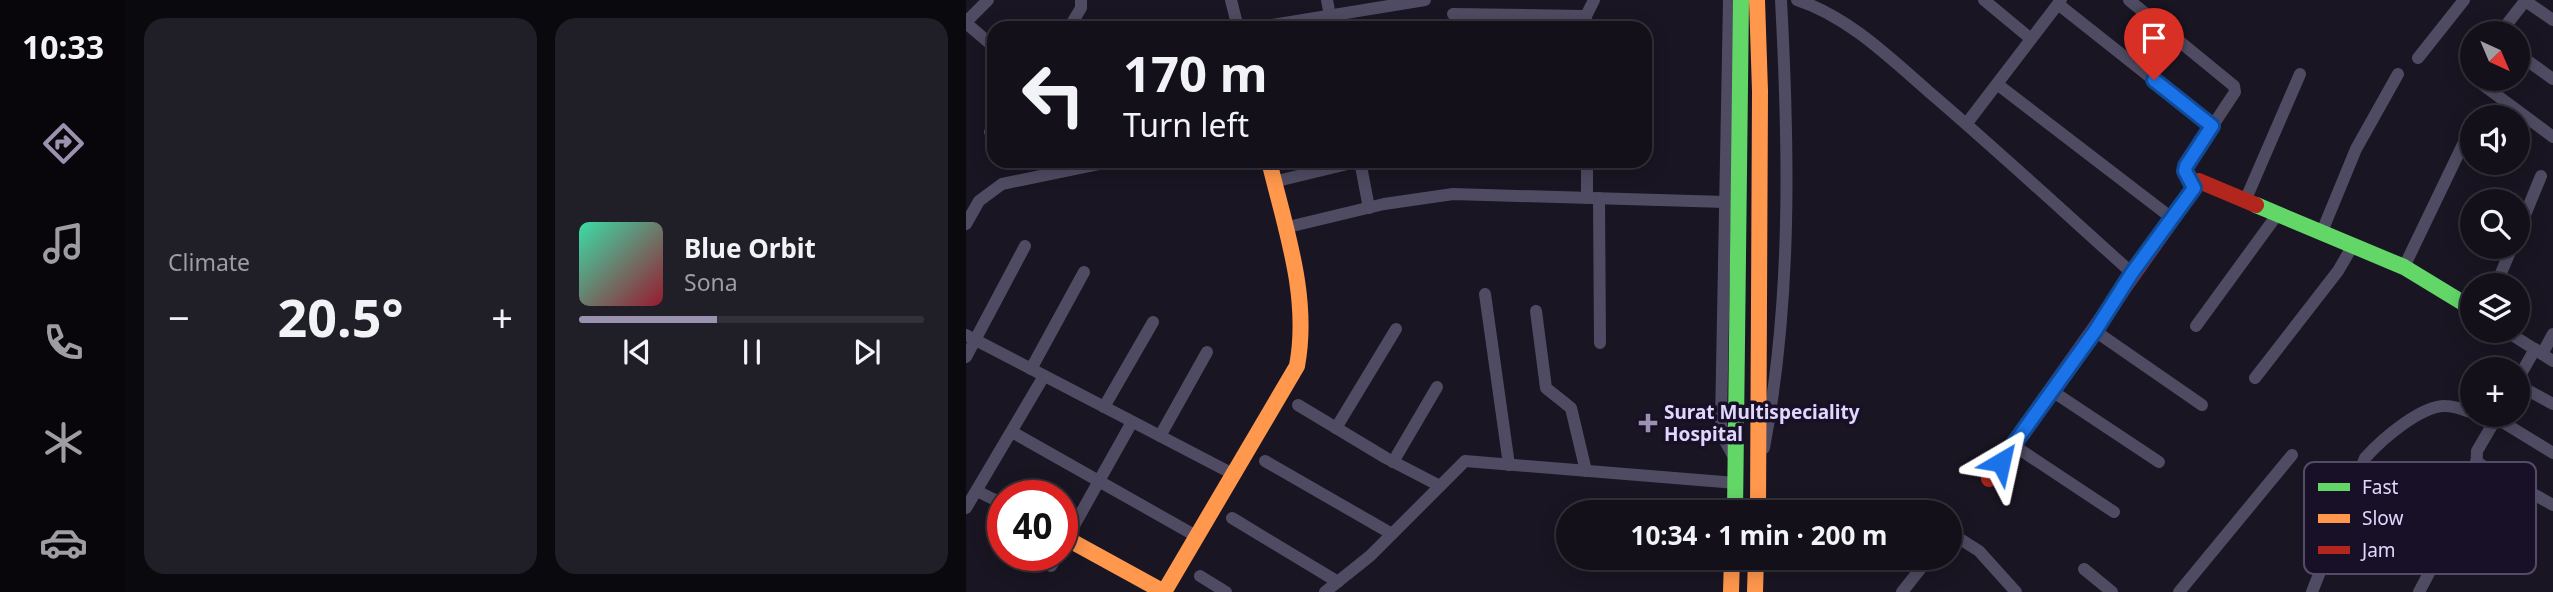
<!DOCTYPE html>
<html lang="en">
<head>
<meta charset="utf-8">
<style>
	:root { --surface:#13101a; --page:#201e27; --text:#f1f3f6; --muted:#9d9da2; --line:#323039; --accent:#9b92b1 }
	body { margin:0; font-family:"Noto Sans",sans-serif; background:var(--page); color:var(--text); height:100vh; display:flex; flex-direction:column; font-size:26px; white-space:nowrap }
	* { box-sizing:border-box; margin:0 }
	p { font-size:23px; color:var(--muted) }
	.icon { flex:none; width:38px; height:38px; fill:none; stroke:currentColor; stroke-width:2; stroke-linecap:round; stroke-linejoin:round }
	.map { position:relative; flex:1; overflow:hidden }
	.sheet { display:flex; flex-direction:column; gap:18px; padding:18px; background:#0a090e; width:840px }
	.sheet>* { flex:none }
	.top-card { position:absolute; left:21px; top:21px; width:665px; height:147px; border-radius:21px; box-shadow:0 4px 18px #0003,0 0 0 2px var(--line); background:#13101a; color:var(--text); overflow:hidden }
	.needle { width:46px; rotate:136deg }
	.buttons { position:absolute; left:1494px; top:21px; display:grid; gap:14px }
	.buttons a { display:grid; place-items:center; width:70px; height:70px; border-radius:50%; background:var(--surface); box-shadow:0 4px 18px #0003,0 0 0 2px var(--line); font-size:35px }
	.speed { position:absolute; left:21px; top:480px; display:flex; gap:14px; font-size:35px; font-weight:700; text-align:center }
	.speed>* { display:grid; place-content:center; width:91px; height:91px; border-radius:50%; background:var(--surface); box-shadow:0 4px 18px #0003,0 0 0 2px var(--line); line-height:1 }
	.speed .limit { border:10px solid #d22; background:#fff; color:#111 }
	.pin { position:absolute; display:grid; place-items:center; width:60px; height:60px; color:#fff; margin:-72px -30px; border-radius:50% 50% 50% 0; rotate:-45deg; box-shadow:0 0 7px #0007 }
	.pin .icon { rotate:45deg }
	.me { position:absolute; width:77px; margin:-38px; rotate:36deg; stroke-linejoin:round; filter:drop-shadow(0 0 5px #0008) }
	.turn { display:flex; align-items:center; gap:24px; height:147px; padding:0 21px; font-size:32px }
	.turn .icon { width:91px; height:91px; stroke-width:2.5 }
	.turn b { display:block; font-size:49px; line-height:60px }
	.big { font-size:52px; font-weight:700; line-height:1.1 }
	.sheet .tile { flex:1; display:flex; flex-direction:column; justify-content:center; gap:10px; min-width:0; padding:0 24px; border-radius:21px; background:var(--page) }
	.song { display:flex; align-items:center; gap:21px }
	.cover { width:84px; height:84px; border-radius:10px; background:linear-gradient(135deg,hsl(160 70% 55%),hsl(350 70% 35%)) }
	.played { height:7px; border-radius:4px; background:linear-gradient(90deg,var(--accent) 40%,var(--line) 40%) }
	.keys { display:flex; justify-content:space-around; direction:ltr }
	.heat { display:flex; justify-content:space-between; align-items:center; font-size:38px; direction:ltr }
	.sheet .tiles { flex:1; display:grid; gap:18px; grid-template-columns:repeat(2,1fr) }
	.trip { position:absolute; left:590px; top:500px; width:406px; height:70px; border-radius:35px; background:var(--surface); box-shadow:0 4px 18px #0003,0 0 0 2px var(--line); font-weight:700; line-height:70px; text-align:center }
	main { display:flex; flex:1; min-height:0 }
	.dock { display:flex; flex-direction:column; width:126px; justify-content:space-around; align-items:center; background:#08060a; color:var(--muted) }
	.dock .icon { width:49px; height:49px }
	.dock .active { color:var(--accent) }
	.dock b { font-size:32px; color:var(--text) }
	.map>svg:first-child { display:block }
</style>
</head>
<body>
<main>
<nav class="dock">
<b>10:33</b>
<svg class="icon active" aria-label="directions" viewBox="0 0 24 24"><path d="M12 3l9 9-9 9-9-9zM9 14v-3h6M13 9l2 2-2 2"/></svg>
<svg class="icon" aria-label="music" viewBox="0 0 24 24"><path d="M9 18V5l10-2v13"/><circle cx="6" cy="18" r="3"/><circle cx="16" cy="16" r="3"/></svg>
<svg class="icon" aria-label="phone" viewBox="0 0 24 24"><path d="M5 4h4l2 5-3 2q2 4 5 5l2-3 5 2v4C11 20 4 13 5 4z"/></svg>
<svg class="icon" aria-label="climate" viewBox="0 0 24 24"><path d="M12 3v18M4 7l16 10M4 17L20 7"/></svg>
<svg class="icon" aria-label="car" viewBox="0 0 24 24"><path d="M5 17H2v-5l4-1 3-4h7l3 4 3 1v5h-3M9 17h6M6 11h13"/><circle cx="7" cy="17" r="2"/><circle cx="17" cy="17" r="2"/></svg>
</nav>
<section class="sheet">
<div class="tiles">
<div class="tile"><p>Climate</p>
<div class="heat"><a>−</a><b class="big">20.5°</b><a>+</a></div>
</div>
<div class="tile">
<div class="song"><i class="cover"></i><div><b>Blue Orbit</b><p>Sona</p></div></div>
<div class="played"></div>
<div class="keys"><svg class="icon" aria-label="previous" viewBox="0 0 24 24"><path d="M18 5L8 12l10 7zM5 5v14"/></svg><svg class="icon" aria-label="pause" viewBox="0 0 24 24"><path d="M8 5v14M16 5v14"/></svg><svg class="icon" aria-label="next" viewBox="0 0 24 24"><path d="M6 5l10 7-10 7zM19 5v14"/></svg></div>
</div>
</div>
</section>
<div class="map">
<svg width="1587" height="592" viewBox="0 0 1587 592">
	<rect width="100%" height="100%" fill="#191522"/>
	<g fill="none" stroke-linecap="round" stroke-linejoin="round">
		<g stroke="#4f4b62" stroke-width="12">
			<polyline points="265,0 272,28"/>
			<polyline points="361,0 364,16"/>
			<polyline points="763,0 755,423 758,439 768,457"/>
			<path d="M831,0C881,16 923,57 962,91C1031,150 1098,212 1166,273"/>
			<polyline points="1018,0 1065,39"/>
			<polyline points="1163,0 1268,86 1269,92 1220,166 1219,171 1228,189"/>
			<polyline points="1558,0 1587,20"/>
			<polyline points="1092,4 1246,126"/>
			<polyline points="487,14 620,16"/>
			<polyline points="0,22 22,0"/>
			<polyline points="0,23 28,47"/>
			<polyline points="103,28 115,8 115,0"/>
			<polyline points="288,28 459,0"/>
			<polyline points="619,28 620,16 628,0"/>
			<polyline points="1534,33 1559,1"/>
			<polyline points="1552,54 1587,79"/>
			<polyline points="1452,58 1498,0"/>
			<polyline points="1509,79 1587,137"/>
			<polyline points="1031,84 1207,219"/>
			<polyline points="1001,123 1095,0"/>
			<polyline points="24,132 28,131"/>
			<polyline points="621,161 621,198"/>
			<polyline points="307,182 394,161 403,208"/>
			<polyline points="633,198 634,343"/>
			<polyline points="1279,201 1334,74"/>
			<polyline points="0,224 13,201 36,184 147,161"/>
			<polyline points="318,228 418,204 487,194 760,202"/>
			<polyline points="1552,232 1575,176"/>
			<polyline points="1355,234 1390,149 1432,74"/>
			<polyline points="1438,267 1500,138"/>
			<polyline points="1530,285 1546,247"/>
			<polyline points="519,294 543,465"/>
			<polyline points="570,311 580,388 605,408 620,471"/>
			<polyline points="1230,326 1311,215"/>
			<polyline points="1129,331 1236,405"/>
			<polyline points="1540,331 1587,361"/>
			<polyline points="0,335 267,474"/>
			<polyline points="1576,354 1587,334"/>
			<polyline points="0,357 59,246"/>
			<polyline points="65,369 118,272"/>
			<polyline points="1289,378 1372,271 1386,247"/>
			<polyline points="1552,379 1569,349"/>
			<polyline points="1552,385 1587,404"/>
			<polyline points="1086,391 1193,462"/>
			<polyline points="332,405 420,458 474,486"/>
			<polyline points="138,407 187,322"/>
			<polyline points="1516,415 1530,418 1587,453"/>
			<polyline points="370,428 430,329"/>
			<polyline points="46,432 230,536"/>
			<polyline points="194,436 241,352"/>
			<polyline points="1047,445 1148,512"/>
			<path d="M798,448C826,300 823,149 815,0"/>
			<polyline points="299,461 426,534"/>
			<polyline points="427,462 471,387"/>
			<polyline points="1510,462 1587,505"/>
			<polyline points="11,491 37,504"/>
			<polyline points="0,508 78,376"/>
			<polyline points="266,518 372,582"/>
			<polyline points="984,541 991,537 1013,551 1050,592"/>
			<polyline points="96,547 166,422"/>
			<polyline points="85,566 92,555"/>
			<polyline points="1118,569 1146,592"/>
			<polyline points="234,576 260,592"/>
			<polyline points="359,592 404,556 499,461 770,483"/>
			<polyline points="936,592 963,558"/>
			<polyline points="1213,592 1326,455"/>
			<path d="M1346,592L1399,458C1415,440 1455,405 1480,406C1489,406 1499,410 1507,413"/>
			<polyline points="1453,592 1505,493 1510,480 1511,451 1532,415"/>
		</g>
		<g stroke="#63d668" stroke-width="16">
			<polyline points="1290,205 1438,267 1507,309"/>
			<polyline points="769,513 775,0"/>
		</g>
		<g stroke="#ff974d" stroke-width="16">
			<polyline points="791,0 794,91 792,513"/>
			<path d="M96,536L198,592L331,366C344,296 319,228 303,161"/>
			<polyline points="765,592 766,558"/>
			<polyline points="789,592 790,558"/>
		</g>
		<polyline stroke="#b3261e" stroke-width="16" points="1023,479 1233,181 1290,205"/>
	</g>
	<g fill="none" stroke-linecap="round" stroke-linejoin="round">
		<g stroke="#114b97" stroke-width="18">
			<polyline id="route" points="1035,462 1129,331 1166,273 1228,188 1219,171 1220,166 1246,126 1188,80"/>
		</g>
		<use href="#route" stroke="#1a73e8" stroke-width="12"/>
	</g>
	<path fill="#9b92b1" stroke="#171027" stroke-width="2.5" d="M678.5 412.5h7v7h7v7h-7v7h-7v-7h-7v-7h7z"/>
	<g text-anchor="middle" stroke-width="7" stroke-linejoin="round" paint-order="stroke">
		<g font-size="19" font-weight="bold" fill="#e1d6fe" stroke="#171027" text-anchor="start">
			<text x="698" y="419">Surat Multispeciality<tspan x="698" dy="22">Hospital</tspan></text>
		</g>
	</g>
	<rect x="1338" y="462" width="232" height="112" rx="10" fill="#171027" stroke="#544b68" stroke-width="2"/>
	<rect x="1352" y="483" width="32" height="8" fill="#63d668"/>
	<rect x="1352" y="514" width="32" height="9" fill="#ff974d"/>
	<rect x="1352" y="546" width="32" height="8" fill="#b3261e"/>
	<g font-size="19" fill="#e1d6fe">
		<text x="1396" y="494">Fast</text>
		<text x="1396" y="525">Slow</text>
		<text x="1396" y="557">Jam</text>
	</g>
</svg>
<div class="buttons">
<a><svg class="needle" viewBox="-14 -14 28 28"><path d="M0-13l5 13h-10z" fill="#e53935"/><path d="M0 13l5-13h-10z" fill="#9d9da2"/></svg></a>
<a><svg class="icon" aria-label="sound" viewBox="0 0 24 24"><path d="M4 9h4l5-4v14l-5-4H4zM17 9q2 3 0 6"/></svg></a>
<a><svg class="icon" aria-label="search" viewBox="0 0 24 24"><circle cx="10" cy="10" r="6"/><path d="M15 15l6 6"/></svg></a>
<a><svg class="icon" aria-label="layers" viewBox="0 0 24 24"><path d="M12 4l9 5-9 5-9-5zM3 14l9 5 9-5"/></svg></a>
<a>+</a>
</div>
<div class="speed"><div class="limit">40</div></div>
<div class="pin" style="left:1188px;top:80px;background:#d93025"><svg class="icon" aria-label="arrive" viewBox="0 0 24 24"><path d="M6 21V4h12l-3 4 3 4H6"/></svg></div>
<svg class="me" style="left:1035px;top:462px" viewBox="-20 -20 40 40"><path d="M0-17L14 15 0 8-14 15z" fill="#1a73e8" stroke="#fff" stroke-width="4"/></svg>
<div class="trip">10:34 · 1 min · 200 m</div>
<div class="top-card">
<div class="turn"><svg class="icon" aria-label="left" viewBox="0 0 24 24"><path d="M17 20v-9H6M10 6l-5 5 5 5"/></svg><div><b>170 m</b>Turn left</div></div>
</div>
</div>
</main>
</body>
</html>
